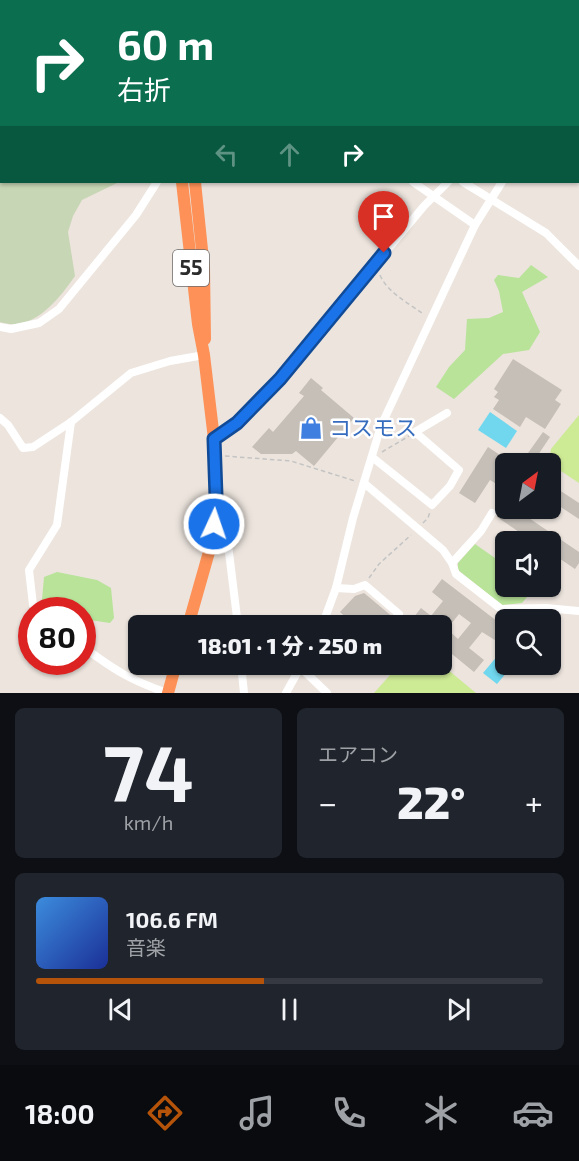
<!DOCTYPE html>
<html lang="ja">
<head>
<meta charset="utf-8">
<style>
	:root { --surface:#171b24; --page:#20242c; --text:#f1f3f6; --muted:#9ea1a6; --line:#363941; --accent:#b45309 }
	body { margin:0; font-family:"Exo 2","Noto Sans JP",sans-serif; background:var(--page); color:var(--text); height:100vh; display:flex; flex-direction:column; font-size:22px; white-space:nowrap }
	* { box-sizing:border-box; margin:0 }
	p { font-size:20px; color:var(--muted) }
	.icon { flex:none; width:33px; height:33px; fill:none; stroke:currentColor; stroke-width:2; stroke-linecap:round; stroke-linejoin:round }
	.map { position:relative; height:693px; overflow:hidden }
	.drawer { display:flex; flex-direction:column; gap:15px; padding:15px; background:#0d0f14; flex:1 }
	.drawer>* { flex:none }
	.top-card { position:absolute; left:0px; top:0px; width:579px; height:183px; box-shadow:0 2px 4px #0004; background:#0b6e4f; color:#fff; overflow:hidden }
	.needle { width:39px; rotate:32deg }
	.fabs { position:absolute; left:495px; top:453px; display:grid; gap:12px }
	.fabs a { display:grid; place-items:center; width:66px; height:66px; border-radius:9px; background:var(--surface); box-shadow:0 2px 4px #0004; font-size:30px }
	.speed { position:absolute; left:18px; top:597px; display:flex; gap:12px; font-size:30px; font-weight:700; text-align:center }
	.speed>* { display:grid; place-content:center; width:78px; height:78px; border-radius:50%; background:var(--surface); box-shadow:0 2px 4px #0004; line-height:1 }
	.speed .limit { border:9px solid #d22; background:#fff; color:#111 }
	.pin { position:absolute; display:grid; place-items:center; width:51px; height:51px; color:#fff; margin:-62px -26px; border-radius:50% 50% 50% 0; rotate:-45deg; box-shadow:0 0 6px #0007 }
	.pin .icon { rotate:45deg }
	.me { position:absolute; width:66px; margin:-33px; rotate:3deg; stroke-linejoin:round; filter:drop-shadow(0 0 4px #0008) }
	.turn { display:flex; align-items:center; gap:21px; height:126px; padding:0 18px; font-size:27px }
	.turn .icon { width:78px; height:78px; stroke-width:2.5 }
	.turn b { display:block; font-size:42px; line-height:51px }
	.lanes { display:flex; align-items:center; height:57px; padding:0 18px; background:#0003; justify-content:center; gap:30px; direction:ltr }
	.lanes .off { opacity:.35 }
	.big { font-size:45px; font-weight:800; line-height:1.1 }
	.drawer .card { flex:1; display:flex; flex-direction:column; justify-content:center; gap:9px; min-width:0; padding:0 21px; border-radius:9px; background:var(--page) }
	.drawer .dial { align-items:center; gap:0 }
	.dial b { font-size:78px; line-height:1 }
	.song { display:flex; align-items:center; gap:18px }
	.cover { width:72px; height:72px; border-radius:9px; background:linear-gradient(135deg,hsl(210 70% 55%),hsl(230 70% 35%)) }
	.played { height:6px; border-radius:3px; background:linear-gradient(90deg,var(--accent) 45%,var(--line) 45%) }
	.keys { display:flex; justify-content:space-around; direction:ltr }
	.heat { display:flex; justify-content:space-between; align-items:center; font-size:33px; direction:ltr }
	.drawer .tiles { flex:1; display:grid; gap:15px; grid-template-columns:1fr 1fr }
	.card:last-child { grid-column:span 2 }
	.trip { position:absolute; left:128px; top:615px; width:324px; height:60px; border-radius:9px; background:var(--surface); box-shadow:0 2px 4px #0004; font-weight:800; line-height:60px; text-align:center }
	.tabs { display:flex; height:96px; justify-content:space-around; align-items:center; background:#090b0e; color:var(--muted) }
	.tabs .icon { width:42px; height:42px }
	.tabs .current { color:var(--accent) }
	.tabs b { font-size:27px; color:var(--text) }
	.map>svg:first-child { display:block }
</style>
</head>
<body>
<div class="map">
<svg width="579" height="693" viewBox="0 0 579 693">
	<rect width="100%" height="100%" fill="#ece4dd"/>
	<g fill="#b8e399">
		<polygon points="531,265 548,277 522,292 540,332 529,350 503,354 454,399 436,387 449,367 465,350 467,319 489,318 503,312 499,291 494,280 498,275 519,278"/>
		<polygon points="475,544 505,565 506,586 531,587 533,590 522,603 502,605 458,570 458,563"/>
		<polygon points="57,572 97,580 111,588 114,618 110,623 83,619 82,610 54,610 42,600 44,577"/>
	</g>
	<path fill="#c7d6b4" d="M0,0H89L2,2V182H119L82,200L73,216L68,232L75,276C59,299 33,333 0,322Z"/>
	<g fill="#cdea95">
		<polygon points="579,415 579,483 549,463 551,449"/>
		<polygon points="441,664 476,693 374,693 399,665"/>
	</g>
	<g fill="#70d7ee">
		<polygon points="490,412 517,431 506,448 478,430"/>
		<polygon points="504,648 506,664 513,665 497,684 483,673"/>
	</g>
	<g fill="#c5bfb8" fill-rule="evenodd">
		<polygon points="513,359 562,390 555,400 561,404 545,429 526,417 520,427 493,409 499,400 494,397 498,392 494,389"/>
		<polygon points="311,378 323,388 321,390 354,418 314,466 296,451 292,454 261,454 252,447 269,428 273,432 304,396 299,393"/>
		<polygon points="543,432 550,437 536,458 528,453"/>
		<polygon points="488,447 506,459 506,490 490,480 475,503 459,493"/>
		<polygon points="550,484 579,503 579,519 550,500"/>
		<polygon points="501,508 514,508 579,552 579,563 575,569 550,552 550,542 534,542 497,517"/>
		<path d="M442,579L506,628V633L498,642L482,632L469,648L484,660L474,672L441,645V626H407L421,608L431,616L443,601L432,592ZM459,614L471,623L458,639L447,629Z"/>
		<polygon points="364,593 388,613 402,626 355,626 340,612 355,596"/>
	</g>
	<g fill="none" stroke-linecap="round" stroke-linejoin="round">
		<g stroke="#c4c4c4" stroke-width="1.5" stroke-dasharray="4.5 3" stroke-linecap="butt">
			<path d="M380,275C387,292 408,303 422,313"/>
			<polyline points="382,452 409,436"/>
			<polyline points="225,456 291,461 355,481"/>
			<polyline points="423,523 428,518 430,512"/>
			<polyline points="369,578 379,564 411,535"/>
		</g>
		<g stroke="#fff" stroke-width="8">
			<polyline points="184,0 185,2"/>
			<polyline points="565,0 566,2"/>
			<polyline points="453,2 453,0"/>
			<polyline points="578,58 579,57"/>
			<polyline points="413,182 475,225"/>
			<polyline points="463,182 546,233 579,266"/>
			<polyline points="0,327 11,329 39,323 59,309 136,215 157,182"/>
			<polyline points="0,418 8,425 23,448 33,447 71,422 131,373 170,361 204,355"/>
			<polyline points="214,439 237,423 280,379 424,206 448,182"/>
			<polyline points="372,457 432,505 450,486 459,470 415,432 447,413"/>
			<polyline points="364,483 443,550 452,563"/>
			<polyline points="492,513 481,531 452,563 456,574 501,609 546,608 579,611"/>
			<polyline points="214,524 227,536 238,626"/>
			<polyline points="336,588 354,589 365,585 399,614"/>
			<polyline points="40,610 33,605 29,570 57,525 71,422"/>
			<polyline points="322,626 336,588 353,518 381,426 475,225 502,182"/>
			<path d="M82,646C113,669 131,681 168,693"/>
			<polyline points="241,664 244,693"/>
			<polyline points="300,667 327,693"/>
			<polyline points="286,693 302,664"/>
		</g>
		<g stroke="#fd9157" stroke-width="12">
			<polyline points="160,0 160,2"/>
			<polyline points="172,0 172,2"/>
			<polyline points="182,182 198,324 204,355 214,439 216,496 214,524 209,552 188,626"/>
			<polyline points="195,182 204,269 205,339"/>
			<polyline points="168,693 176,664"/>
		</g>
	</g>
	<g fill="none" stroke-linecap="round" stroke-linejoin="round">
		<g stroke="#114b97" stroke-width="15">
			<polyline id="route" points="214,524 216,496 214,439 237,423 280,379 384,253"/>
		</g>
		<use href="#route" stroke="#1a73e8" stroke-width="10"/>
	</g>
	<defs>
		<g id="shop-bare" transform="scale(1.8)"><path d="M-5-2.5h2.3a2.7 3.5 0 0 1 5.4 0H5L5.5 6h-11ZM-1.5-2.5h3a1.5 2.3 0 0 0-3 0Z" fill="#3f7fe0" stroke="#fff" stroke-width="2.5" paint-order="stroke"/></g>
	</defs>
	<g fill-rule="evenodd">
		<use href="#shop-bare" x="311" y="428"/>
	</g>
	<g text-anchor="middle" stroke-width="5" stroke-linejoin="round" paint-order="stroke">
		<rect fill="#fff" stroke="#6b6b6b" stroke-width="1.5" x="173" y="250" width="36" height="36" rx="4.5"/>
		<g font-size="21" font-weight="bold" fill="#2b2b2b">
			<text x="191" y="275">55</text>
		</g>
		<g font-size="22" fill="#366cbe" stroke="#fff" text-anchor="start">
			<text x="329" y="436">コスモス</text>
		</g>
	</g>
</svg>
<div class="fabs">
<a><svg class="needle" viewBox="-14 -14 28 28"><path d="M0-13l5 13h-10z" fill="#e53935"/><path d="M0 13l5-13h-10z" fill="#9ea1a6"/></svg></a>
<a><svg class="icon" aria-label="sound" viewBox="0 0 24 24"><path d="M4 9h4l5-4v14l-5-4H4zM17 9q2 3 0 6"/></svg></a>
<a><svg class="icon" aria-label="search" viewBox="0 0 24 24"><circle cx="10" cy="10" r="6"/><path d="M15 15l6 6"/></svg></a>
</div>
<div class="speed"><div class="limit">80</div></div>
<div class="pin" style="left:384px;top:253px;background:#d93025"><svg class="icon" aria-label="arrive" viewBox="0 0 24 24"><path d="M6 21V4h12l-3 4 3 4H6"/></svg></div>
<svg class="me" style="left:214px;top:524px" viewBox="-20 -20 40 40"><circle r="17" fill="#1a73e8" stroke="#fff" stroke-width="3"/><path d="M0-11L8 9 0 5-8 9z" fill="#fff"/></svg>
<div class="trip">18:01 · 1 分 · 250 m</div>
<div class="top-card">
<div class="turn"><svg class="icon" aria-label="right" viewBox="0 0 24 24"><path d="M7 20v-9h11M14 6l5 5-5 5"/></svg><div><b>60 m</b>右折</div></div>
<div class="lanes"><svg class="icon off" aria-label="left" viewBox="0 0 24 24"><path d="M17 20v-9H6M10 6l-5 5 5 5"/></svg><svg class="icon off" aria-label="ahead" viewBox="0 0 24 24"><path d="M12 20V5M6 11l6-6 6 6"/></svg><svg class="icon" aria-label="right" viewBox="0 0 24 24"><path d="M7 20v-9h11M14 6l5 5-5 5"/></svg></div>
</div>
</div>
<section class="drawer">
<div class="tiles">
<div class="card dial"><b>74</b><p>km/h</p></div>
<div class="card"><p>エアコン</p>
<div class="heat"><a>−</a><b class="big">22°</b><a>+</a></div>
</div>
<div class="card">
<div class="song"><i class="cover"></i><div><b>106.6 FM</b><p>音楽</p></div></div>
<div class="played"></div>
<div class="keys"><svg class="icon" aria-label="previous" viewBox="0 0 24 24"><path d="M18 5L8 12l10 7zM5 5v14"/></svg><svg class="icon" aria-label="pause" viewBox="0 0 24 24"><path d="M8 5v14M16 5v14"/></svg><svg class="icon" aria-label="next" viewBox="0 0 24 24"><path d="M6 5l10 7-10 7zM19 5v14"/></svg></div>
</div>
</div>
</section>
<nav class="tabs">
<b>18:00</b>
<svg class="icon current" aria-label="directions" viewBox="0 0 24 24"><path d="M12 3l9 9-9 9-9-9zM9 14v-3h6M13 9l2 2-2 2"/></svg>
<svg class="icon" aria-label="music" viewBox="0 0 24 24"><path d="M9 18V5l10-2v13"/><circle cx="6" cy="18" r="3"/><circle cx="16" cy="16" r="3"/></svg>
<svg class="icon" aria-label="phone" viewBox="0 0 24 24"><path d="M5 4h4l2 5-3 2q2 4 5 5l2-3 5 2v4C11 20 4 13 5 4z"/></svg>
<svg class="icon" aria-label="climate" viewBox="0 0 24 24"><path d="M12 3v18M4 7l16 10M4 17L20 7"/></svg>
<svg class="icon" aria-label="car" viewBox="0 0 24 24"><path d="M5 17H2v-5l4-1 3-4h7l3 4 3 1v5h-3M9 17h6M6 11h13"/><circle cx="7" cy="17" r="2"/><circle cx="17" cy="17" r="2"/></svg>
</nav>
</body>
</html>
